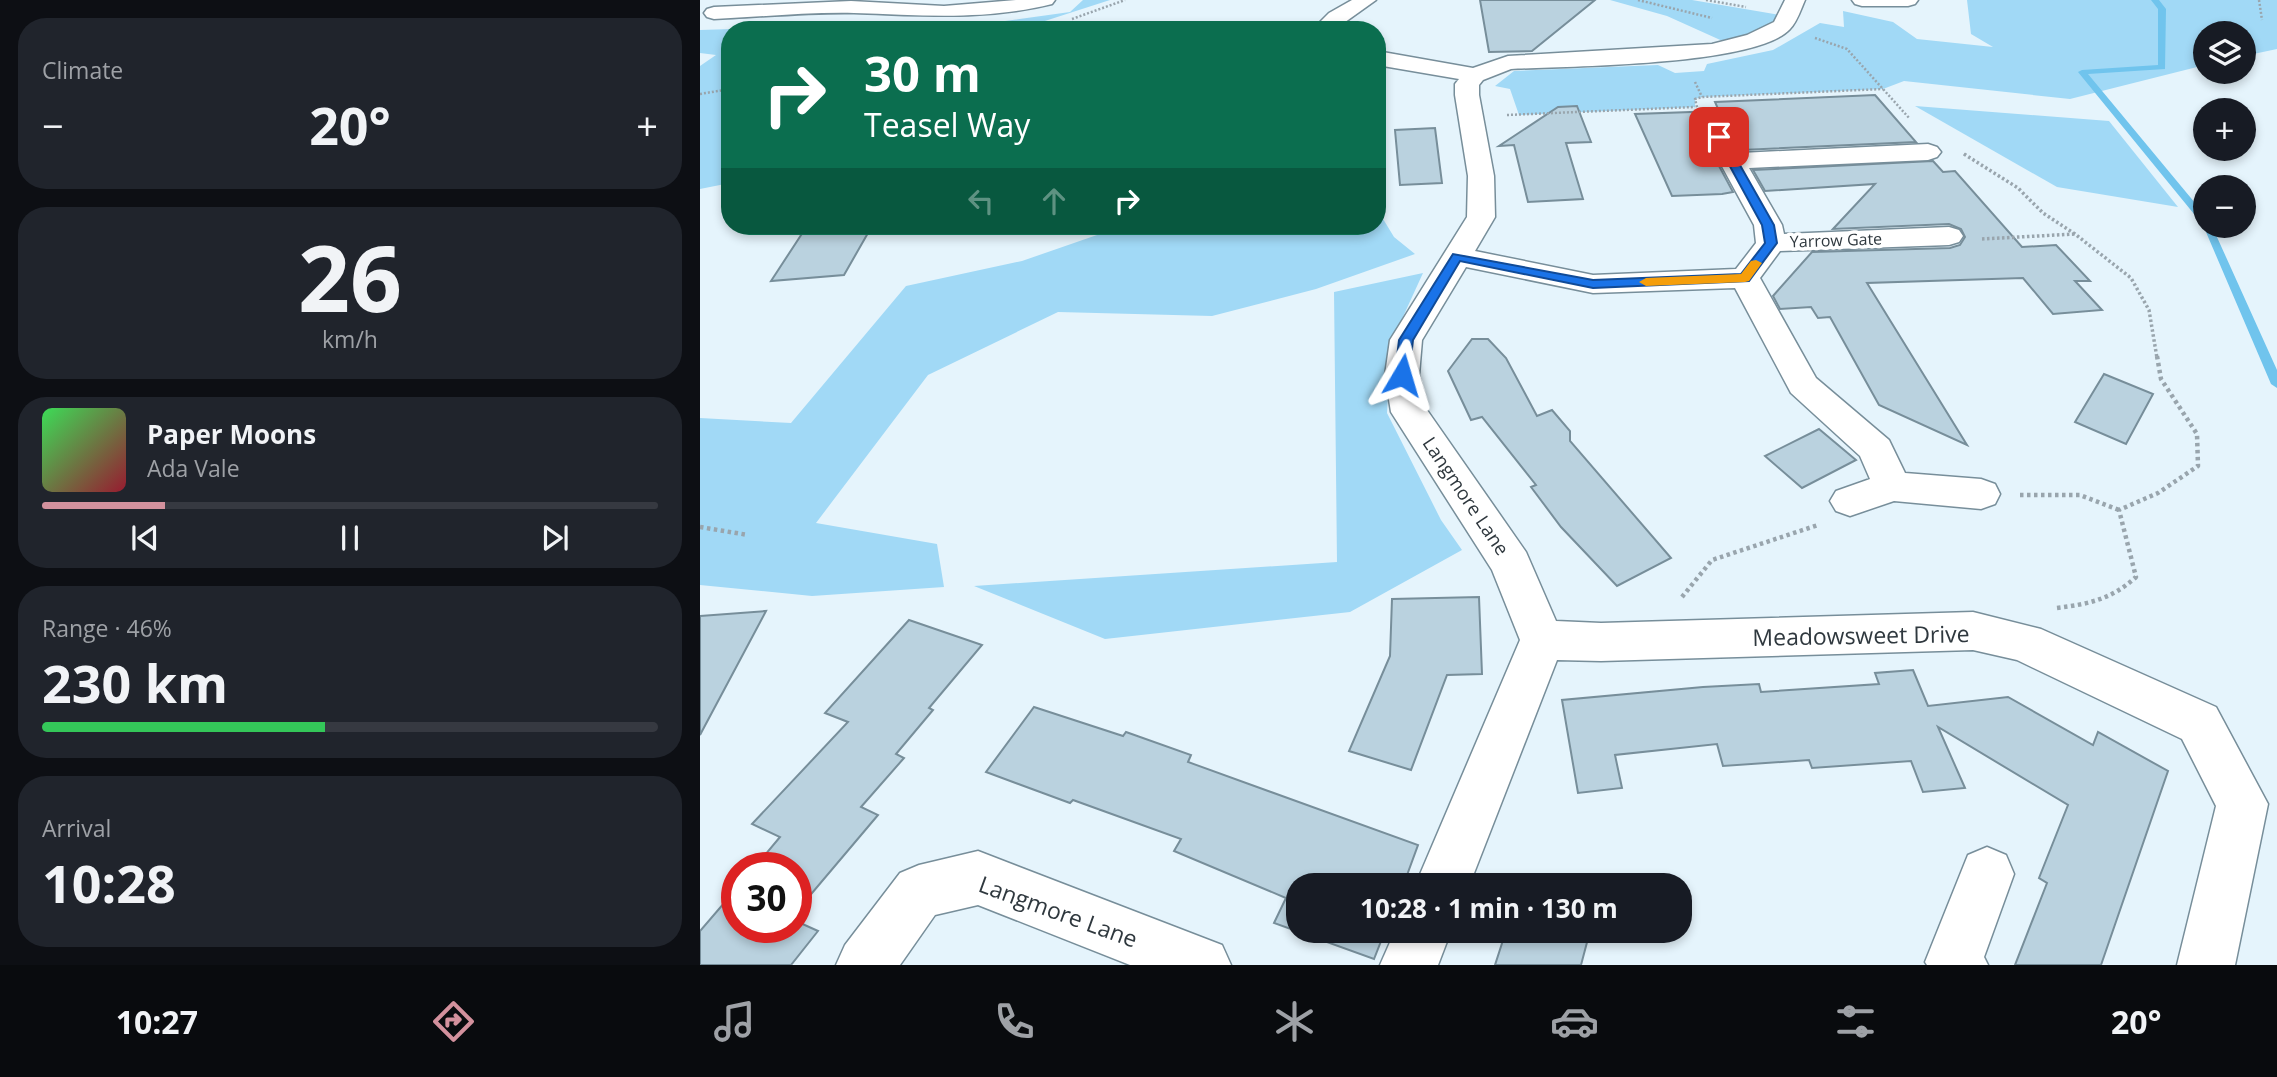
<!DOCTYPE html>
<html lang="en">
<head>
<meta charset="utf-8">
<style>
	:root { --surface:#171b24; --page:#20242c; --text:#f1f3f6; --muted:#9ea1a6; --line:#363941; --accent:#d3919d }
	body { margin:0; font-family:"Open Sans",sans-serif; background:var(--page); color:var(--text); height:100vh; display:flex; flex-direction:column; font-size:26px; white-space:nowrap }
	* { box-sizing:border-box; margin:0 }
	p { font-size:23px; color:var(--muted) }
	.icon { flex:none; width:38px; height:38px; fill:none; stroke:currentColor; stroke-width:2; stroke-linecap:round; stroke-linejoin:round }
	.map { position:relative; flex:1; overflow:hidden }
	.drawer { display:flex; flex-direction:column; gap:18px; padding:18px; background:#0d0f14; width:700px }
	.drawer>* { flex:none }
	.banner { position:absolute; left:21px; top:21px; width:665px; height:214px; border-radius:28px; box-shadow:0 4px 10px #0003; background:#0b6e4f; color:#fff; overflow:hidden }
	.buttons { position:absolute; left:1493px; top:21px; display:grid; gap:14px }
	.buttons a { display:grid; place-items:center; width:63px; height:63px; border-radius:50%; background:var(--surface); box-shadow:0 4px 10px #0003; font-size:35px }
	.speed { position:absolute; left:21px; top:852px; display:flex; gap:14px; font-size:35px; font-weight:700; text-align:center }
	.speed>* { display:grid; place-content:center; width:91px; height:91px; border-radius:50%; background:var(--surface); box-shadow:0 4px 10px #0003; line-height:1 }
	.speed .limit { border:10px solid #d22; background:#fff; color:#111 }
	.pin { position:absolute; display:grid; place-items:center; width:60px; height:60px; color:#fff; margin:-30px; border-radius:14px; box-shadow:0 4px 10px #0006 }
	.me { position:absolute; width:77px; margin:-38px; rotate:7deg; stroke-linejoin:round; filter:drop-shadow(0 0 5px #0008) }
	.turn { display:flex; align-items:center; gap:24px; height:147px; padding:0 28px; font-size:32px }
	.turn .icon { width:91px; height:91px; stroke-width:2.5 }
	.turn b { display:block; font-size:49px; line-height:60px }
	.lanes { display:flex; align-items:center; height:66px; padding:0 28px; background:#0003; justify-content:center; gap:35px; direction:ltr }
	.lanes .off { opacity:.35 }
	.big { font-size:52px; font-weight:700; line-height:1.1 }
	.drawer .card { flex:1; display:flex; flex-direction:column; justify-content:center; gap:10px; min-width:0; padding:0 24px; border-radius:28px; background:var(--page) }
	.drawer .dial { align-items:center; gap:0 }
	.dial b { font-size:91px; line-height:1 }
	.song { display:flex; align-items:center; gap:21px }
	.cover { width:84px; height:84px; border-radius:10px; background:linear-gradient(135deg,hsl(130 70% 55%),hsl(350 70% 35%)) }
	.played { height:7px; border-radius:4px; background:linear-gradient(90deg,var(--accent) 20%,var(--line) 20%) }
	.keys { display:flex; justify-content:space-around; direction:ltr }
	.heat { display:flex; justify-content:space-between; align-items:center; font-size:38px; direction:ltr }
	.charge { height:10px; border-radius:5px; background:linear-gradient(90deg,#34c759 46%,var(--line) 0) }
	.trip { position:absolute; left:586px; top:873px; width:406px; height:70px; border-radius:28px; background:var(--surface); box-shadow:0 4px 10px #0003; font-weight:700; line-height:70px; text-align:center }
	.dock { display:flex; height:112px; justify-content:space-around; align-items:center; background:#090b0e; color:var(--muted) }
	.dock .icon { width:49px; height:49px }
	.dock .current { color:var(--accent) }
	.dock b { font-size:32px; color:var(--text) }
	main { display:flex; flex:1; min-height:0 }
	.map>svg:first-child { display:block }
</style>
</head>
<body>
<main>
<section class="drawer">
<div class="card"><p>Climate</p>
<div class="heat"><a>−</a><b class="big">20°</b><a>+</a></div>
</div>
<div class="card dial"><b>26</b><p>km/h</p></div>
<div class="card">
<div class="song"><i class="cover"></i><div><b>Paper Moons</b><p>Ada Vale</p></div></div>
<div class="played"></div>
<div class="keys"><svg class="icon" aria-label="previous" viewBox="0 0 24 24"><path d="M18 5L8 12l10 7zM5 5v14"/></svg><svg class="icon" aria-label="pause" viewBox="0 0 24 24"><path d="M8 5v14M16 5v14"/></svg><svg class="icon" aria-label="next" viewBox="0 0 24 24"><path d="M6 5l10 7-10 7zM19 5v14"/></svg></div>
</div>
<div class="card"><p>Range · 46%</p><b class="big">230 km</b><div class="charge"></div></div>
<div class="card"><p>Arrival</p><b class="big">10:28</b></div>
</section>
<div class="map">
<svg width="1577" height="965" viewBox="0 0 1577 965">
	<rect width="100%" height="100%" fill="#e5f4fc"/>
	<g fill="#a1d9f6">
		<polygon points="383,0 410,0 317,30 30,30 30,183 0,189 0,66 16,55 0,53 0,30 305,21 370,12"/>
		<polygon points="910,0 992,0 1080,15 1067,29 1027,43 967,16"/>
		<polygon points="1267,0 1577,0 1577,49 1544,56 1544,33 1505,33 1505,65 1370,99 1204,81 1183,89 1002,97 995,99 995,107 819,115 810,89 795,86 814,71 958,65 975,73 1004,71 1007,64 1073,50 1120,23 1144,27 1143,11 1193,22 1217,39 1293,47 1271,34"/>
		<polygon points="1215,106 1409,121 1478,207 1357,187"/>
		<polygon points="677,209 694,237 715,254 616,289 512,316 358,312 228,375 116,523 237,544 244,587 112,596 0,585 0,418 91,423 206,286 322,261 423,226 677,226"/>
		<polygon points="723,273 691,343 687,413 741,520 762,550 650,612 405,639 274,586 637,562 634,292"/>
	</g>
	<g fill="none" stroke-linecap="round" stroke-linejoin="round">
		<polygon fill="#70c4ed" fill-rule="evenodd" points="1451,0 1459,0 1466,9 1465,69 1388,74 1505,215 1505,226 1512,226 1577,370 1577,388 1571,384 1503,225 1378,72 1382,70 1458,65 1458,9"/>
	</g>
	<g fill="#bad2df" stroke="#778e9a" stroke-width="2">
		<polygon points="780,0 895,0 832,51 789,52"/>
		<polygon points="1175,95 1216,142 1042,150 1030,131 1018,127 1008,130 1004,138 1033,192 1022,194 972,196 935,114 1019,111 1015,102"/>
		<polygon points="877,106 891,142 866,143 883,199 828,202 814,145 799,146 858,107"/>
		<polygon points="735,128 742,183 700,185 695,130"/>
		<polygon points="1233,161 1243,172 1255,171 1322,247 1356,245 1390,281 1375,281 1402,310 1353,314 1323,278 1167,283 1267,445 1179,405 1130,317 1118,318 1111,307 1080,309 1073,296 1112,252 1250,248 1260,245 1265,237 1261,229 1249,224 1133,229 1175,184 1065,191 1053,170"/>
		<polygon points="107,226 172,226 144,275 71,281"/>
		<polygon points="772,339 788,339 806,358 837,416 852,410 870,431 870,441 971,558 917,586 861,527 831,487 836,485 782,417 771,420 748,371"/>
		<polygon points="1404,374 1453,394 1426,444 1375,422"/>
		<polygon points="1119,429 1156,460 1102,488 1065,456"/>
		<polygon points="779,597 782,674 747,675 711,770 649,751 690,656 692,599"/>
		<polygon points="66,611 0,735 0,616"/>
		<polygon points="209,620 282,645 229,708 233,710 196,754 204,758 161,807 178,815 96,912 96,868 54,868 80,837 52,824 148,722 125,713"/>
		<polygon points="1213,670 1228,706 1308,697 1393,745 1398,732 1468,771 1401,965 1315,965 1347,883 1339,878 1368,805 1238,727 1265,788 1223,792 1211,761 1112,768 1109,760 1023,766 1017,744 915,755 922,788 878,793 862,700 1003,687 1059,684 1061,692 1179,684 1175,673"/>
		<polygon points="334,707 423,736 426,732 491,755 488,762 718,845 703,886 598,886 598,931 685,931 674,959 574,923 586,898 474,851 481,839 373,800 370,803 286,772"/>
		<polygon points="37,888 37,928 96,928 96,921 118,931 91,965 0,965 0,931"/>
		<polygon points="806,931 890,931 881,965 795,965"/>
	</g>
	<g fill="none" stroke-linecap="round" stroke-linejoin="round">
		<g stroke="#778e9a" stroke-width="3">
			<g id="minor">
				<path d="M316,0H355L352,4C283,21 223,15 154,13C108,12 60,17 14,19L7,17L4,13L7,9L14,7L151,1L244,6Z"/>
				<polygon points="652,0 676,0 634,30 612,30 629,13"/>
				<path d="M1085,0H1105C1101,9 1097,22 1090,29C1057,66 866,66 811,69L783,80L779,85V95L794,176L795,217L775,251L893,275L1036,269L1056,243L1054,225L1006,137L1010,132L1019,129L1028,132L1041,153L1228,144L1237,147L1241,152L1237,157L1228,160L1049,168L1082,225L1084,234L1249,227L1259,230L1263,236L1259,242L1249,245L1080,251L1060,278L1116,378L1189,440L1205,473L1281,479L1295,484L1300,494L1295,504L1281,509L1194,501L1150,516L1136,511L1130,501L1136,491L1170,479L1160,456L1091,393L1035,288L893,293L766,267L722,340L719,375L727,410L826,552L856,621L901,623L1273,612L1341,629L1516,707L1568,804L1535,965H1477L1516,806L1482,739L1317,660L1273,650L901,661L857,660L769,886H715L820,640L792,570L691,412L685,375L690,340L767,217L768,176L755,95V84L759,79L677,65V51L773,68L808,56L1012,44L1047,35L1074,22Z"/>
				<polygon points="1152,0 1218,0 1215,4 1208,6 1162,6 1155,4"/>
				<polygon points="1287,847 1306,855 1314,874 1284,957 1288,965 1227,965 1225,962 1268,855"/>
				<polygon points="278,851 522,945 531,965 430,965 278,905 235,915 200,965 136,965 145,945 200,873 219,865"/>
				<polygon points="695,931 751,931 738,965 680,965"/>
			</g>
		</g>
		<g stroke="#99a5ad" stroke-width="2.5" stroke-dasharray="2 2" stroke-linecap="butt">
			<polyline points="938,0 1012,18"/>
			<polyline points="1006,0 1046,7"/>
			<polyline points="1559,0 1562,20"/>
			<polyline points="372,19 425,0"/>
			<polyline points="1115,38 1147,49 1210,119"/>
			<polyline points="995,82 1002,97"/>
			<polyline points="0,94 30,89"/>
			<polyline points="998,111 995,99 1002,97 1183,89"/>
			<polyline points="807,115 995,107"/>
			<polyline points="1264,154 1267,156"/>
		</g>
		<g stroke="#99a5ad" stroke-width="3.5" stroke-dasharray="2.5 2.5" stroke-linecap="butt">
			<polyline points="1264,154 1318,188 1343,213 1375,234 1431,278 1449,310 1457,358"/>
			<polyline points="1282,239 1375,234"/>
		</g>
		<g stroke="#99a5ad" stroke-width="4.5" stroke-dasharray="3.5 3.5" stroke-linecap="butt">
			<polyline points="1320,495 1380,495 1419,510"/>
			<polyline points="0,527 48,535"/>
			<polyline points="982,597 1012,560 1118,525"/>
			<path d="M1357,608C1389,604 1412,599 1436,577L1419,510L1458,493L1498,466L1497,434L1461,379L1457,356"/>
		</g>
		<use href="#minor" fill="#fff" fill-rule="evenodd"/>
	</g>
	<polygon fill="#1a73e8" stroke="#114b97" stroke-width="2" points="1019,134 1024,137 1074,225 1077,243 1049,281 893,288 760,261 713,340 709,375 702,380 697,378 695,375 699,340 753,254 893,280 1041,274 1065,243 1062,225 1014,137"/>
	<polygon fill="#f59e0b" points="1056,260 1062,263 1049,281 1045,282 946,286 939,282 946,278 1041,274 1051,261"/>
	<g text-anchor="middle" stroke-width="7" stroke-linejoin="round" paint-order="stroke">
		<g font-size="16" fill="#2f383e" stroke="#fff">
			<text transform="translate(1136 240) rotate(-2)" y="6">Yarrow Gate</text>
		</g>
		<g font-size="19" fill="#2f383e" stroke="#fff">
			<text transform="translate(766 496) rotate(56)" y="7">Langmore Lane</text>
		</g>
		<g font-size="23" fill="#2f383e" stroke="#fff">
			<text transform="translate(1161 636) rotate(-1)" y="8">Meadowsweet Drive</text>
			<text transform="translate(358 912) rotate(20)" y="8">Langmore Lane</text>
		</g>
	</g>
</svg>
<div class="buttons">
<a><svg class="icon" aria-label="layers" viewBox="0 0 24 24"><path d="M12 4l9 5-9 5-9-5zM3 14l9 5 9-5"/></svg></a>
<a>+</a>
<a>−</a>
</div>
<div class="speed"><div class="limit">30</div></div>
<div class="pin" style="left:1019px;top:137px;background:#d93025"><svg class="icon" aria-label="arrive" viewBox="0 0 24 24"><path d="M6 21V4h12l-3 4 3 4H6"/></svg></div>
<svg class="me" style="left:702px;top:375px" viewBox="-20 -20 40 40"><path d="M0-17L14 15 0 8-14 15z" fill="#1a73e8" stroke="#fff" stroke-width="4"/></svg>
<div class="trip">10:28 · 1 min · 130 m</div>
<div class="banner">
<div class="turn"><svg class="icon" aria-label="right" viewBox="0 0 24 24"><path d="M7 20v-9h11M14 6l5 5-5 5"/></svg><div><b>30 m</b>Teasel Way</div></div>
<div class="lanes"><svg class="icon off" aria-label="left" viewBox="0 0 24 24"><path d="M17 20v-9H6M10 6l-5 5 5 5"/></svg><svg class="icon off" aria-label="ahead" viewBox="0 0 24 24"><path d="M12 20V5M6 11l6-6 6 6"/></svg><svg class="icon" aria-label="right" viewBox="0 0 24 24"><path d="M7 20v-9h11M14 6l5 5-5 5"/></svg></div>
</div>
</div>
</main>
<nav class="dock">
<b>10:27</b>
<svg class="icon current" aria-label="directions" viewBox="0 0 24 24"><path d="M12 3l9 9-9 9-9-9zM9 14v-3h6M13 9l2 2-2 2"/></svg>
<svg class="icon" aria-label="music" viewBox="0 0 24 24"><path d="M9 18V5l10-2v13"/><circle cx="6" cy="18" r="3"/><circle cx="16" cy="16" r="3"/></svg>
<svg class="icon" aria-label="phone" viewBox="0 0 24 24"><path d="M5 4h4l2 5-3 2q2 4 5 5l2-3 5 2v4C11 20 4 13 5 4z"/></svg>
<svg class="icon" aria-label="climate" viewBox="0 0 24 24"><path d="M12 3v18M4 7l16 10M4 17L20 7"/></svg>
<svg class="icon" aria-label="car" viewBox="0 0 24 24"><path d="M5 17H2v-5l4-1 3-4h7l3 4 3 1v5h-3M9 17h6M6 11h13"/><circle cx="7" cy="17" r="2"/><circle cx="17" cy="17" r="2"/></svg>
<svg class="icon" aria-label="filters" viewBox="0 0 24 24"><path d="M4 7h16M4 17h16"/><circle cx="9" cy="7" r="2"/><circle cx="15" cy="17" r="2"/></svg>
<b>20°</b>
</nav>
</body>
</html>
